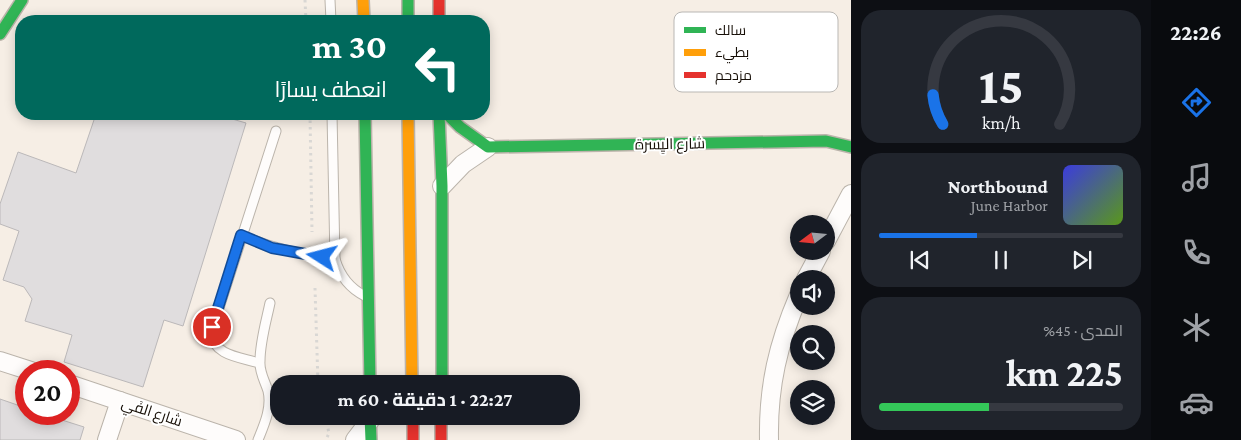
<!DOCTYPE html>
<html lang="ar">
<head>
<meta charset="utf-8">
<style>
	:root { --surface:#171b24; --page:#20242c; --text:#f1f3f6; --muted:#9ea1a6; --line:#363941; --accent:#1a73e8 }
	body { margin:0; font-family:"Crimson Pro",Cairo,serif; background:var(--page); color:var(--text); direction:rtl; height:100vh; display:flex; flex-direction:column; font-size:19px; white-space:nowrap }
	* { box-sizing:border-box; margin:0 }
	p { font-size:16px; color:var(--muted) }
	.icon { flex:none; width:28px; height:28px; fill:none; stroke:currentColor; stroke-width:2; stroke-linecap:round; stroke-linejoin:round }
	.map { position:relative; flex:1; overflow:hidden; direction:ltr }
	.sheet { display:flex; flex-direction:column; gap:10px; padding:10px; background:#0d0f14; width:300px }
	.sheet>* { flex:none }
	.guide { position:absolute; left:15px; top:15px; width:475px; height:105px; border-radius:20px; box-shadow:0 2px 12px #0003; direction:rtl; background:#00695c; color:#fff; overflow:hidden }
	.needle { width:32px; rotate:254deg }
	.controls { position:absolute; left:790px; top:215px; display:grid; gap:10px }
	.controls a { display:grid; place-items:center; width:45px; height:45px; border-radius:50%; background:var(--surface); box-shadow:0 2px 12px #0003; font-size:25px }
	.speed { position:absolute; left:15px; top:360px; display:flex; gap:10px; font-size:25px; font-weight:700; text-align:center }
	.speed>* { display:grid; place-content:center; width:65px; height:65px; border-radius:50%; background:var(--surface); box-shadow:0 2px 12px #0003; line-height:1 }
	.speed .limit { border:8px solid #d22; background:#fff; color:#111 }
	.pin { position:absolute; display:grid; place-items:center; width:42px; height:42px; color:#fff; margin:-21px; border:2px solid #fff; border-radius:50%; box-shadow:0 1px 5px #0007 }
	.me { position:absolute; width:55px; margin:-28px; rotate:279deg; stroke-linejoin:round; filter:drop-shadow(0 0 4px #0008) }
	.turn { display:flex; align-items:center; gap:18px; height:105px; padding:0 20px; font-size:22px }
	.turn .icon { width:65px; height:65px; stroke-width:2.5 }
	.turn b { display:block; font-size:35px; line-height:42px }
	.big { font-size:38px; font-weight:700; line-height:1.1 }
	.sheet .widget { flex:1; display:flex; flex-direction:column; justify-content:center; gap:8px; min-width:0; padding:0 18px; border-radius:20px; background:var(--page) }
	.sheet .dial { align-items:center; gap:0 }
	.dial svg { height:130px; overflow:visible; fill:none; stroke:var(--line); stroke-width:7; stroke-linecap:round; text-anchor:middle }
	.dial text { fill:var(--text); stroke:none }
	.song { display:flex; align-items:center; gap:15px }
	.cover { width:60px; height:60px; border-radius:8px; background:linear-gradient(135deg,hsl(240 70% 55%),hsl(90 70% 35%)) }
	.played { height:5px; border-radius:2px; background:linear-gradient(90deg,var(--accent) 40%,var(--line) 40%) }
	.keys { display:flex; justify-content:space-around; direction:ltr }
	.charge { height:8px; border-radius:4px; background:linear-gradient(90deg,#34c759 45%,var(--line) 0) }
	.trip { position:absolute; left:270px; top:375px; width:310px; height:50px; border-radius:20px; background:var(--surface); box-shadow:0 2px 12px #0003; font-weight:700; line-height:50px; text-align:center; direction:rtl }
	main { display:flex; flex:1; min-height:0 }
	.menu { display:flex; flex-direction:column; width:90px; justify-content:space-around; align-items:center; background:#090b0e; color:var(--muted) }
	.menu .icon { width:35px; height:35px }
	.menu .current { color:var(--accent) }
	.menu b { font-size:22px; color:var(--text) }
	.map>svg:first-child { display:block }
</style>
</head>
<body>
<main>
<nav class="menu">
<b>22:26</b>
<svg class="icon current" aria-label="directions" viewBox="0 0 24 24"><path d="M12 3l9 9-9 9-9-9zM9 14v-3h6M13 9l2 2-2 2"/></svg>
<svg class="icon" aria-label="music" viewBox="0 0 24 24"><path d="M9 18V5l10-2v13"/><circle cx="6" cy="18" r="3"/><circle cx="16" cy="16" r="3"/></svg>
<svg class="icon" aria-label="phone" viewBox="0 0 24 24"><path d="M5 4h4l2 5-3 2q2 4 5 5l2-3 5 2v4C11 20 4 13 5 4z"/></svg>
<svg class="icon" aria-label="climate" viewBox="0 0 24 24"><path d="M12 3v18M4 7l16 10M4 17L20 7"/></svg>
<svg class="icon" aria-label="car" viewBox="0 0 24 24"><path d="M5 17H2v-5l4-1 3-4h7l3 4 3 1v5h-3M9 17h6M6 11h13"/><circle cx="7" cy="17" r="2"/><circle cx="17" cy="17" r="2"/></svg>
</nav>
<section class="sheet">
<div class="widget dial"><svg viewBox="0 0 100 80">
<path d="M14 69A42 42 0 1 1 86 69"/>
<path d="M14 69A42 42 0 0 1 8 51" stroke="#1a73e8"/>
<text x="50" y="56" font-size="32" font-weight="700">15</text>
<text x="50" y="72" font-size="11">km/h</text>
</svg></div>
<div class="widget">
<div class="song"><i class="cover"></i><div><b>Northbound</b><p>June Harbor</p></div></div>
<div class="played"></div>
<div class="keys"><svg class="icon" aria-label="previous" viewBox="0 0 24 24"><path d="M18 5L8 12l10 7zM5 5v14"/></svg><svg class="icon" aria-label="pause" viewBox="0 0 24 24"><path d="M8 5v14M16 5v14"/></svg><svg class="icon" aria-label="next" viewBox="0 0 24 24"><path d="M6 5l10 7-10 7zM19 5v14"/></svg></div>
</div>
<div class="widget"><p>المدى · 45%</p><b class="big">225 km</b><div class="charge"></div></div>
</section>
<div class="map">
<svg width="851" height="440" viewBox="0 0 851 440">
	<rect width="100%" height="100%" fill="#f6eee5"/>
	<g fill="#e0ddde" stroke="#bbb8b9">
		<polygon points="96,114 215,114 246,123 183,326 164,320 143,387 64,362 72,335 25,321 32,299 24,287 3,280 19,231 0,224 0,204 18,152 76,173"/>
		<polygon points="0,399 26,408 26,414 43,414 84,427 80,440 0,440"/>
	</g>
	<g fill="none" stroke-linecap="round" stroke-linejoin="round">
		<g stroke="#bbb4ab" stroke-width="11">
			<g id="lane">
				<polyline points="330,0 331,21"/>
				<path d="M332,114L335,259C340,276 349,288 365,296"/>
				<path d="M241,235C272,249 302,254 335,259"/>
				<path d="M259,363C240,357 214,356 211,333L276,131"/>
				<path d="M258,440C264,425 272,408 268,391C265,381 259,372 260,361C260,342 266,322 270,303"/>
			</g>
		</g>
		<g stroke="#bbb4ab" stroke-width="20">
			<g id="street">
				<polyline points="442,186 463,164 488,147"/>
				<polyline points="826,241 851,194"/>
				<polyline points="806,279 821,251"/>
				<polyline points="0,361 31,371"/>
				<polyline points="69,384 236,440"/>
				<polyline points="107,440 120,401"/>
				<polyline points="355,440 371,419"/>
				<path d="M769,440C768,386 778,344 799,295"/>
			</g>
		</g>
		<g stroke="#bbb4ab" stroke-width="14">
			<g id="fast">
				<polyline points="408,0 408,21"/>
				<polyline points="0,34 22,0"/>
				<polyline points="365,114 370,384"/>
				<polyline points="439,114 442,186 442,384"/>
				<polyline points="447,114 460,127 488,147 826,141 851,147"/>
				<polyline points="370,416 371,440"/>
			</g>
		</g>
		<g stroke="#bbb4ab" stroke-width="14">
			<g id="slow">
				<polyline points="363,0 364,21"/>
				<polyline points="408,114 412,384"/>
			</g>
		</g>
		<g stroke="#bbb4ab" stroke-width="14">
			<g id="jam">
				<polyline points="439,0 439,21"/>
				<polyline points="413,416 413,440"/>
				<polyline points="441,416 441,440"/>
			</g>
		</g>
		<g stroke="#d9d7d4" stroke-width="3" stroke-dasharray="2.5 4" stroke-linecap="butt">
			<polyline points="305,0 306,21"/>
			<polyline points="310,114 312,232"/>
			<polyline points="315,288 318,384"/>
			<polyline points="325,416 329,433 326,440"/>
		</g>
		<use href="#lane" stroke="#fefcfb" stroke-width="9"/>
		<use href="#street" stroke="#fefcfb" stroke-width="18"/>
		<use href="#fast" stroke="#30b455" stroke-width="11"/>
		<use href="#slow" stroke="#ff9f0a" stroke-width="11"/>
		<use href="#jam" stroke="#e5322d" stroke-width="11"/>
	</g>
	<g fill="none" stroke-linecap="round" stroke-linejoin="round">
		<g stroke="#114b97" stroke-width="12">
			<polyline id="route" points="212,327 241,235 272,248 322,257"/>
		</g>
		<use href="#route" stroke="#1a73e8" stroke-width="9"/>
	</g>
	<g text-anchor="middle" stroke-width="4" stroke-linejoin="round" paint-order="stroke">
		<g font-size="15" fill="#160e06" stroke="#fff">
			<text transform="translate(670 144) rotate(-1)" y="5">شارع اليِسرة</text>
			<text transform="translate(152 412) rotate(18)" y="5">شارع الفَي</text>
		</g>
	</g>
	<rect x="674" y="12" width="164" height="80" rx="8" fill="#fff" stroke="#b9b7b4" stroke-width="1"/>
	<rect x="684" y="27" width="22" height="6" fill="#30b455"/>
	<rect x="684" y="49" width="22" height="7" fill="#ff9f0a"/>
	<rect x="684" y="72" width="22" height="6" fill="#e5322d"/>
	<g font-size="14" fill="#160e06">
		<text x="715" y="35">سالك</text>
		<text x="715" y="57">بطيء</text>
		<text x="715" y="80">مزدحم</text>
	</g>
</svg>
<div class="controls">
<a><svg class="needle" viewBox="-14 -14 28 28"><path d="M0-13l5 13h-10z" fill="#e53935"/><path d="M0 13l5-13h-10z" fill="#9ea1a6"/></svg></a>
<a><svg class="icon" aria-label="sound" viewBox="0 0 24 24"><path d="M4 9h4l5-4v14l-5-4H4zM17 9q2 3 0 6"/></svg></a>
<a><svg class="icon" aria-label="search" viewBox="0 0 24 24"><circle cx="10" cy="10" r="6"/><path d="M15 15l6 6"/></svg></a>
<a><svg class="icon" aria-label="layers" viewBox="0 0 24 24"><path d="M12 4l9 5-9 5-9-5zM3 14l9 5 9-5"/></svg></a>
</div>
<div class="speed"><div class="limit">20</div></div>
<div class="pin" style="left:212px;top:327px;background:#d93025"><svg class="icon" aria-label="arrive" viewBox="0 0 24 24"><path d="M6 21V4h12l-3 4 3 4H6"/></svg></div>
<svg class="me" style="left:322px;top:257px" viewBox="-20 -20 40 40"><path d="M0-17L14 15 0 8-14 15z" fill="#1a73e8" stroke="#fff" stroke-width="4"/></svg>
<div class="trip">22:27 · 1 دقيقة · 60 m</div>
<div class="guide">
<div class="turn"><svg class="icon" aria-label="left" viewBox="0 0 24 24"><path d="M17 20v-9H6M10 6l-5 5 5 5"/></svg><div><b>30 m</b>انعطف يسارًا</div></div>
</div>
</div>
</main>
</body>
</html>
